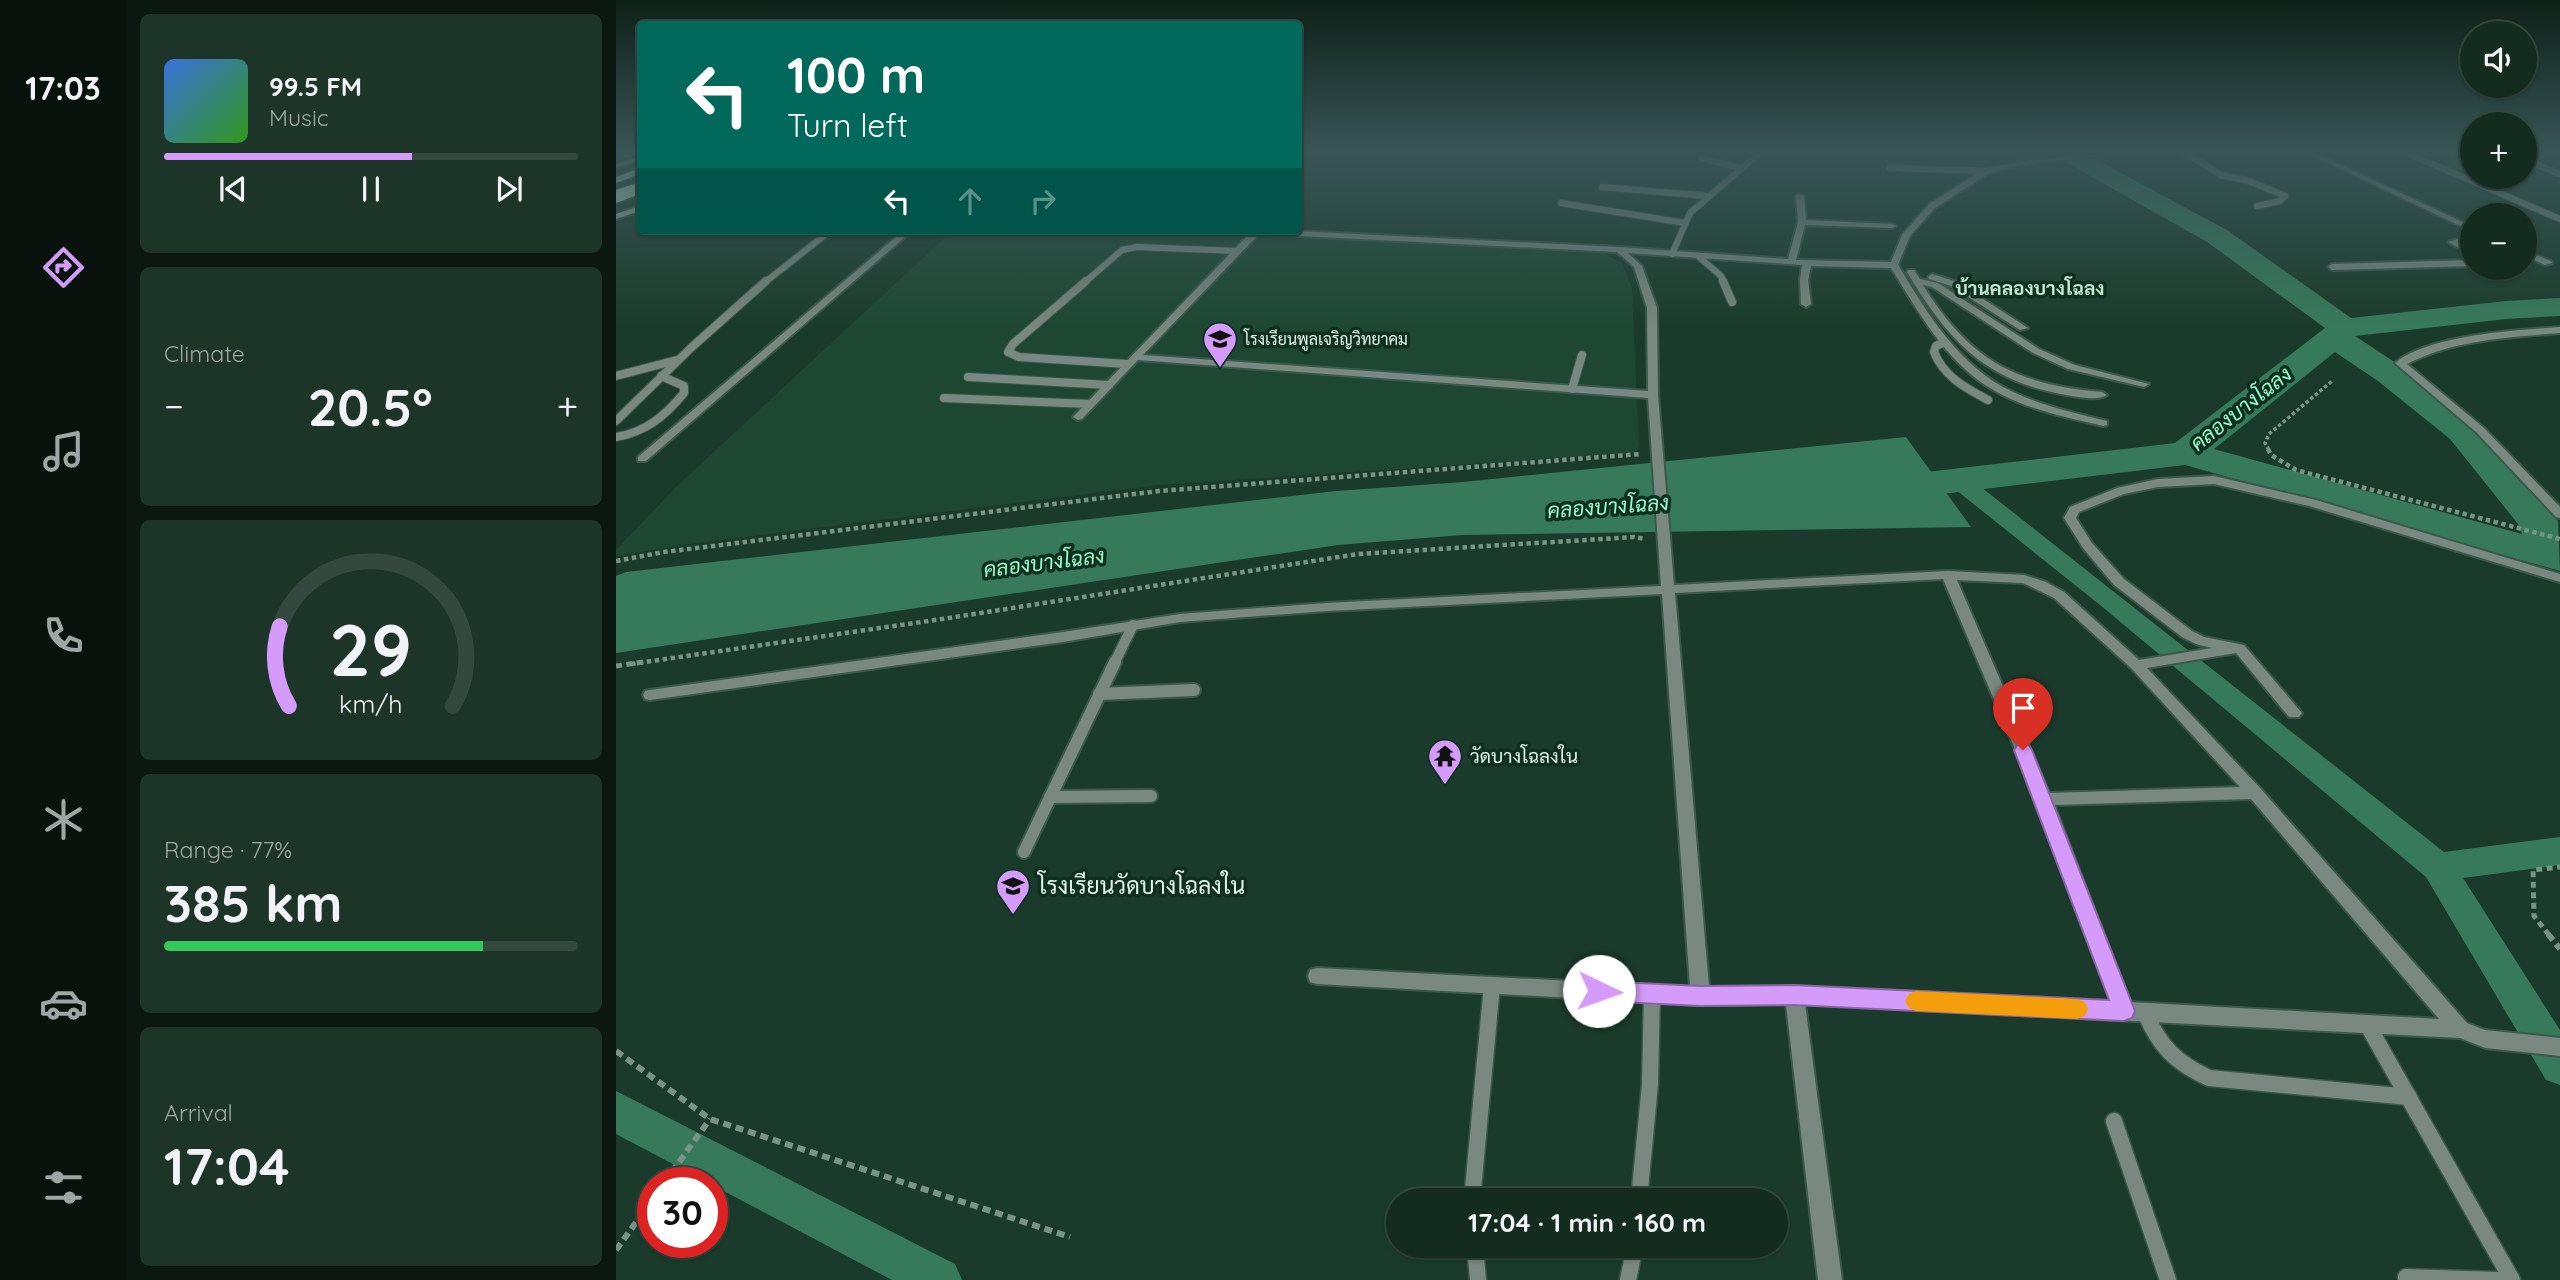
<!DOCTYPE html>
<html lang="en">
<head>
<meta charset="utf-8">
<style>
	:root { --surface:#142c20; --page:#1d3429; --text:#f1f3f6; --muted:#9da7a5; --line:#33483e; --accent:#d59bfa }
	body { margin:0; font-family:Quicksand,Sarabun,sans-serif; background:var(--page); color:var(--text); height:100vh; display:flex; flex-direction:column; font-size:26px; white-space:nowrap }
	* { box-sizing:border-box; margin:0 }
	p { font-size:23px; color:var(--muted) }
	.icon { flex:none; width:38px; height:38px; fill:none; stroke:currentColor; stroke-width:2; stroke-linecap:round; stroke-linejoin:round }
	.map { position:relative; flex:1; overflow:hidden }
	.side { display:flex; flex-direction:column; gap:14px; padding:14px; background:#0b1812; width:490px }
	.side>* { flex:none }
	.hud { position:absolute; left:21px; top:21px; width:665px; height:214px; border-radius:7px; box-shadow:0 2px 5px #0004,0 0 0 2px var(--line); background:#00695c; color:#fff; overflow:hidden }
	.controls { position:absolute; left:1844px; top:21px; display:grid; gap:14px }
	.controls a { display:grid; place-items:center; width:77px; height:77px; border-radius:50%; background:var(--surface); box-shadow:0 2px 5px #0004,0 0 0 2px var(--line); font-size:35px }
	.speed { position:absolute; left:21px; top:1167px; display:flex; gap:14px; font-size:35px; font-weight:700; text-align:center }
	.speed>* { display:grid; place-content:center; width:91px; height:91px; border-radius:50%; background:var(--surface); box-shadow:0 2px 5px #0004,0 0 0 2px var(--line); line-height:1 }
	.speed .limit { border:10px solid #d22; background:#fff; color:#111 }
	.pin { position:absolute; display:grid; place-items:center; width:60px; height:60px; color:#fff; margin:-72px -30px; border-radius:50% 50% 50% 0; rotate:-45deg; box-shadow:0 0 7px #0007 }
	.pin .icon { rotate:45deg }
	.me { position:absolute; width:77px; margin:-38px; rotate:93deg; stroke-linejoin:round; filter:drop-shadow(0 0 5px #0008) }
	.turn { display:flex; align-items:center; gap:24px; height:147px; padding:0 35px; font-size:32px }
	.turn .icon { width:91px; height:91px; stroke-width:2.5 }
	.turn b { display:block; font-size:49px; line-height:60px }
	.lanes { display:flex; align-items:center; height:66px; padding:0 35px; background:#0003; justify-content:center; gap:35px; direction:ltr }
	.lanes .off { opacity:.35 }
	.big { font-size:52px; font-weight:800; line-height:1.1 }
	.side .widget { flex:1; display:flex; flex-direction:column; justify-content:center; gap:10px; min-width:0; padding:0 24px; border-radius:10px; background:var(--page) }
	.side .dial { align-items:center; gap:0 }
	.dial svg { height:182px; overflow:visible; fill:none; stroke:var(--line); stroke-width:7; stroke-linecap:round; text-anchor:middle }
	.dial text { fill:var(--text); stroke:none }
	.song { display:flex; align-items:center; gap:21px }
	.cover { width:84px; height:84px; border-radius:10px; background:linear-gradient(135deg,hsl(220 70% 55%),hsl(110 70% 35%)) }
	.played { height:7px; border-radius:4px; background:linear-gradient(90deg,var(--accent) 60%,var(--line) 60%) }
	.keys { display:flex; justify-content:space-around; direction:ltr }
	.heat { display:flex; justify-content:space-between; align-items:center; font-size:38px; direction:ltr }
	.charge { height:10px; border-radius:5px; background:linear-gradient(90deg,#34c759 77%,var(--line) 0) }
	.trip { position:absolute; left:770px; top:1188px; width:402px; height:70px; border-radius:35px; background:var(--surface); box-shadow:0 2px 5px #0004,0 0 0 2px var(--line); font-weight:800; line-height:70px; text-align:center }
	main { display:flex; flex:1; min-height:0 }
	.menu { display:flex; flex-direction:column; width:126px; justify-content:space-around; align-items:center; background:#08120d; color:var(--muted) }
	.menu .icon { width:49px; height:49px }
	.menu .on { color:var(--accent) }
	.menu b { font-size:32px; color:var(--text) }
	.map>svg:first-child { display:block }
</style>
</head>
<body>
<main>
<nav class="menu">
<b>17:03</b>
<svg class="icon on" aria-label="directions" viewBox="0 0 24 24"><path d="M12 3l9 9-9 9-9-9zM9 14v-3h6M13 9l2 2-2 2"/></svg>
<svg class="icon" aria-label="music" viewBox="0 0 24 24"><path d="M9 18V5l10-2v13"/><circle cx="6" cy="18" r="3"/><circle cx="16" cy="16" r="3"/></svg>
<svg class="icon" aria-label="phone" viewBox="0 0 24 24"><path d="M5 4h4l2 5-3 2q2 4 5 5l2-3 5 2v4C11 20 4 13 5 4z"/></svg>
<svg class="icon" aria-label="climate" viewBox="0 0 24 24"><path d="M12 3v18M4 7l16 10M4 17L20 7"/></svg>
<svg class="icon" aria-label="car" viewBox="0 0 24 24"><path d="M5 17H2v-5l4-1 3-4h7l3 4 3 1v5h-3M9 17h6M6 11h13"/><circle cx="7" cy="17" r="2"/><circle cx="17" cy="17" r="2"/></svg>
<svg class="icon" aria-label="filters" viewBox="0 0 24 24"><path d="M4 7h16M4 17h16"/><circle cx="9" cy="7" r="2"/><circle cx="15" cy="17" r="2"/></svg>
</nav>
<section class="side">
<div class="widget">
<div class="song"><i class="cover"></i><div><b>99.5 FM</b><p>Music</p></div></div>
<div class="played"></div>
<div class="keys"><svg class="icon" aria-label="previous" viewBox="0 0 24 24"><path d="M18 5L8 12l10 7zM5 5v14"/></svg><svg class="icon" aria-label="pause" viewBox="0 0 24 24"><path d="M8 5v14M16 5v14"/></svg><svg class="icon" aria-label="next" viewBox="0 0 24 24"><path d="M6 5l10 7-10 7zM19 5v14"/></svg></div>
</div>
<div class="widget"><p>Climate</p>
<div class="heat"><a>−</a><b class="big">20.5°</b><a>+</a></div>
</div>
<div class="widget dial"><svg viewBox="0 0 100 80">
<path d="M14 69A42 42 0 1 1 86 69"/>
<path d="M14 69A42 42 0 0 1 10 34" stroke="#d59bfa"/>
<text x="50" y="56" font-size="32" font-weight="700">29</text>
<text x="50" y="72" font-size="11">km/h</text>
</svg></div>
<div class="widget"><p>Range · 77%</p><b class="big">385 km</b><div class="charge"></div></div>
<div class="widget"><p>Arrival</p><b class="big">17:04</b></div>
</section>
<div class="map">
<svg width="1944" height="1280" viewBox="0 0 1944 1280">
	<rect width="100%" height="100%" fill="#1a3b2b"/>
	<polygon fill="#1d4733" points="336,231 602,231 982,250 1006,263 1016,288 1023,445 1021,453 542,485 73,544 0,556 0,550 60,487"/>
	<polygon fill="#377a5b" points="1290,437 1355,527 846,535 722,545 0,653 0,576 10,572 720,491 847,482"/>
	<g fill="none" stroke-linecap="round" stroke-linejoin="round">
		<g fill="#377a5b" fill-rule="evenodd">
			<polygon points="1343,474 1351,476 1828,852 1944,837 1944,865 1847,878 1944,1030 1944,1085 1930,1080 1810,877 1484,605 1335,486 1331,481 1335,476"/>
			<polygon points="0,1091 339,1264 346,1280 276,1280 0,1134"/>
		</g>
		<path fill="#377a5b" fill-rule="evenodd" d="M1433,150H1462L1611,230L1735,318L1890,301L1944,298V316L1890,319L1739,336L1786,367L1860,423L1942,521L1944,571L1569,465L1259,502L1245,498L1239,490L1245,482L1259,478L1559,443L1709,328L1591,242L1437,155ZM1719,352L1762,381L1834,439L1902,524L1906,534L1598,449Z"/>
		<g stroke="#3a594a" stroke-width="8">
			<g id="service-far4">
				<polyline points="1565,150 1605,175 1633,181 1669,196 1664,201 1641,206"/>
				<polyline points="1784,150 1944,219"/>
				<polyline points="0,154 24,154"/>
				<polyline points="1086,158 1126,168"/>
				<polyline points="1909,160 1944,174"/>
				<polyline points="1274,168 1371,171"/>
				<polyline points="986,187 1092,196"/>
				<polyline points="945,203 1069,223"/>
				<polyline points="1056,254 1074,213 1147,150"/>
				<polyline points="1082,256 1105,276 1108,283"/>
				<polyline points="148,283 214,231"/>
				<polyline points="468,283 506,250 521,247 622,251"/>
			</g>
		</g>
		<g stroke="#3a594a" stroke-width="10">
			<g id="service-far3">
				<polyline points="470,281 397,344 392,352 403,357 511,364"/>
				<polyline points="1107,281 1116,302"/>
				<path d="M1329,342L1320,346L1318,352C1328,377 1350,388 1372,400"/>
				<polyline points="0,376 61,360"/>
				<polyline points="352,377 493,385"/>
				<polyline points="956,389 966,355"/>
				<polyline points="328,398 474,404"/>
				<polyline points="0,421 77,346 150,281"/>
				<path d="M0,437C30,432 49,416 68,393V386L45,376"/>
			</g>
		</g>
		<g stroke="#3a594a" stroke-width="13">
			<polyline id="service-far2" points="498,664 517,625"/>
		</g>
		<g stroke="#3a594a" stroke-width="16">
			<g id="service-far1">
				<polyline points="483,694 578,690"/>
				<polyline points="434,797 535,796"/>
				<polyline points="408,852 499,662"/>
			</g>
		</g>
		<g stroke="#3a594a" stroke-width="19">
			<g id="service">
				<path d="M1529,1012C1543,1046 1560,1063 1593,1078L1793,1097"/>
				<polyline points="1751,1024 1896,1280"/>
				<polyline points="1498,1121 1552,1280"/>
				<polyline points="856,1200 876,985"/>
				<polyline points="1023,1200 1034,1084 1036,993"/>
				<polyline points="859,1246 862,1280"/>
				<polyline points="1790,1277 1882,1280"/>
				<polyline points="1012,1280 1019,1246"/>
			</g>
		</g>
		<g stroke="#3a594a" stroke-width="4">
			<g id="minor">
				<path d="M1516,150H1537L1406,165L1373,173L1319,208L1294,236L1282,265C1312,314 1343,367 1397,392C1427,406 1459,413 1491,421V425L1487,426C1449,417 1408,409 1374,388C1329,361 1302,311 1275,268L1195,266L1192,280L1195,304L1190,307L1185,304L1184,280L1186,265L1012,253L1026,266L1041,308L1042,395L1058,585L1332,571L1408,575L1430,582L1448,592L1523,660L1596,648L1580,644L1566,637L1498,585L1467,548L1448,518L1454,507L1501,488L1542,479L1598,476L1700,500L1944,574V582L1693,506L1598,484L1542,487L1508,494L1463,512L1460,518L1476,543L1508,579L1576,631L1588,637L1628,645L1686,713L1683,717H1673L1620,653L1531,668L1645,789L1851,1023L1869,1030L1944,1038V1056L1869,1048L1844,1038L1189,1004L1226,1280H1202L1170,1004L1084,1005L701,984L694,982L692,976L694,970L701,968L1074,987L1046,594L711,611L564,622L447,642L34,700L29,699L27,695L29,691L34,690L447,632L564,614L711,603L1045,586L1032,398L522,360L466,419L462,420L457,417L634,233L629,231H681L1003,247L1172,259L1182,222L1180,196L1184,194L1188,196L1190,220L1276,224L1280,226L1276,228L1189,225L1180,260L1275,262L1286,235L1313,204L1368,169L1406,161ZM643,234L1001,252L1018,267L1031,308L1032,391L527,355ZM1327,579L1420,799L1495,1001L1178,986L1093,987L1059,593ZM1341,580L1407,583L1438,598L1515,668L1624,787L1433,793ZM1635,799L1823,1019L1514,1002L1438,805Z"/>
				<polygon points="1685,150 1693,150 1857,227 1857,232"/>
				<polygon points="287,231 296,231 30,461 22,461 22,457"/>
				<polygon points="1857,234 1857,239 1843,243 1857,250 1857,256 1832,242"/>
				<polygon points="1909,251 1935,261 1936,263 1929,265 1909,256"/>
				<polygon points="1857,260 1857,266 1716,270 1712,267 1716,264"/>
				<path d="M1292,270H1298L1304,279L1322,283L1423,349L1459,365L1533,384L1528,387L1452,369L1417,353L1316,287L1307,285C1354,361 1399,384 1486,392L1491,395C1482,401 1461,397 1450,395C1368,381 1331,339 1291,272Z"/>
				<polygon points="1316,274 1341,282 1412,328 1404,330 1335,286 1313,279 1312,277"/>
				<path d="M1944,327V333C1893,337 1837,340 1791,364L1868,428L1944,507V518L1940,517L1860,432L1779,363C1812,335 1901,330 1944,327Z"/>
			</g>
		</g>
		<g stroke="#3a594a" stroke-width="4">
			<g id="secondary">
				<polygon points="24,156 24,160 0,168 0,164"/>
				<polygon points="24,206 24,211 0,219 0,214"/>
			</g>
		</g>
		<g stroke="#3a594a" stroke-width="4">
			<g id="trunk">
				<polygon points="24,168 24,174 0,183 0,177"/>
				<polygon points="24,188 24,194 0,203 0,196"/>
			</g>
		</g>
		<g stroke="#3a594a" stroke-width="3">
			<polygon id="motorway" points="24,182 24,189 0,197 0,190"/>
		</g>
		<polyline stroke="#799386" stroke-width="3.5" stroke-dasharray="3.5 2.5" stroke-linecap="butt" points="1653,450 1649,443 1653,434 1716,381"/>
		<g stroke="#799386" stroke-width="4.5" stroke-dasharray="4.5 3.5" stroke-linecap="butt">
			<polyline points="1652,449 1655,455 1680,470 1944,539"/>
			<polyline points="0,561 48,552 543,491 1025,454"/>
			<polyline points="15,664 326,619 742,554 1018,537 1029,539"/>
		</g>
		<g stroke="#799386" stroke-width="5" stroke-dasharray="6 4.5" stroke-linecap="butt">
			<polyline points="0,666 27,662"/>
			<polyline points="1933,935 1918,916 1917,870 1944,867"/>
		</g>
		<g stroke="#799386" stroke-width="6" stroke-dasharray="8 5" stroke-linecap="butt">
			<polyline points="1932,934 1944,949"/>
			<polyline points="0,1051 94,1119 454,1237"/>
			<polyline points="48,1183 94,1119"/>
			<polyline points="0,1250 37,1199"/>
		</g>
		<use href="#service-far4" stroke="#798880" stroke-width="6"/>
		<use href="#service-far3" stroke="#798880" stroke-width="8"/>
		<use href="#service-far2" stroke="#798880" stroke-width="10"/>
		<use href="#service-far1" stroke="#798880" stroke-width="12"/>
		<use href="#service" stroke="#798880" stroke-width="16"/>
		<use href="#minor" fill="#798880" fill-rule="evenodd"/>
		<use href="#secondary" fill="#a0b8ab" fill-rule="evenodd"/>
		<use href="#trunk" fill="#cceedb" fill-rule="evenodd"/>
		<use href="#motorway" fill="#d9ffea" fill-rule="evenodd"/>
	</g>
	<linearGradient id="sky" x2="0" y2="1"><stop stop-color="#0e2018"/><stop offset="0.46" stop-color="#385555"/><stop offset="1" stop-color="#385555" stop-opacity="0"/></linearGradient>
	<rect width="1944" height="329" fill="url(#sky)"/>
	<polygon fill="#d59bfa" stroke="#8a65a2" stroke-width="2" points="1407,743 1413,745 1416,750 1519,1011 1516,1018 1508,1021 1178,1005 1084,1006 983,1001 975,998 972,991 975,984 983,981 1084,986 1178,985 1493,1000 1398,750 1401,745"/>
	<polygon fill="#f59e0b" points="1300,991 1461,999 1469,1002 1472,1009 1469,1016 1461,1019 1300,1011 1293,1008 1289,1001 1293,994"/>
	<defs>
		<g id="school-pin" transform="scale(1.75)"><path d="M0 17L-7.5 6A9.5 9.5 0 1 1 7.5 6Z" fill="#d59bfa" stroke="#0f3021"/><path d="M0-5L7-2L0 1L-7-2ZM-4 1L0 2.5L4 1V4Q0 6-4 4Z" fill="#111"/></g>
		<g id="temple-pin" transform="scale(1.75)"><path d="M0 17L-7.5 6A9.5 9.5 0 1 1 7.5 6Z" fill="#d59bfa" stroke="#0f3021"/><path d="M0-6L5-2H3V0L6.5 2.5H4V6H1.5V3h-3V6H-4V2.5H-6.5L-3 0V-2H-5Z" fill="#111"/></g>
	</defs>
	<g fill-rule="evenodd">
		<use href="#school-pin" x="604" y="339"/>
		<use href="#temple-pin" x="829" y="756"/>
		<use href="#school-pin" x="397" y="886"/>
	</g>
	<g text-anchor="middle" stroke-width="7" stroke-linejoin="round" paint-order="stroke">
		<g font-size="16" fill="#e2f4ea" stroke="#0f3021" text-anchor="start">
			<text x="628" y="345">โรงเรียนพูลเจริญวิทยาคม</text>
		</g>
		<g font-size="19" font-weight="bold" fill="#c2e7d3" stroke="#0f3021">
			<text x="1414" y="295">บ้านคลองบางโฉลง</text>
		</g>
		<g font-size="19" fill="#e2f4ea" stroke="#0f3021" text-anchor="start">
			<text x="854" y="763">วัดบางโฉลงใน</text>
		</g>
		<g font-size="21" font-style="italic" fill="#99faca" stroke="#0f3021">
			<text transform="translate(1625 409) rotate(-38)" y="7">คลองบางโฉลง</text>
			<text transform="translate(992 507) rotate(-4)" y="7">คลองบางโฉลง</text>
			<text transform="translate(428 563) rotate(-7)" y="7">คลองบางโฉลง</text>
		</g>
		<g font-size="23" fill="#e2f4ea" stroke="#0f3021" text-anchor="start">
			<text x="422" y="894">โรงเรียนวัดบางโฉลงใน</text>
		</g>
	</g>
</svg>
<div class="controls">
<a><svg class="icon" aria-label="sound" viewBox="0 0 24 24"><path d="M4 9h4l5-4v14l-5-4H4zM17 9q2 3 0 6"/></svg></a>
<a>+</a>
<a>−</a>
</div>
<div class="speed"><div class="limit">30</div></div>
<div class="pin" style="left:1407px;top:750px;background:#d93025"><svg class="icon" aria-label="arrive" viewBox="0 0 24 24"><path d="M6 21V4h12l-3 4 3 4H6"/></svg></div>
<svg class="me" style="left:983px;top:991px" viewBox="-20 -20 40 40"><circle r="19" fill="#fff"/><path d="M0-13L10 11 0 6-10 11z" fill="#d59bfa"/></svg>
<div class="trip">17:04 · 1 min · 160 m</div>
<div class="hud">
<div class="turn"><svg class="icon" aria-label="left" viewBox="0 0 24 24"><path d="M17 20v-9H6M10 6l-5 5 5 5"/></svg><div><b>100 m</b>Turn left</div></div>
<div class="lanes"><svg class="icon" aria-label="left" viewBox="0 0 24 24"><path d="M17 20v-9H6M10 6l-5 5 5 5"/></svg><svg class="icon off" aria-label="ahead" viewBox="0 0 24 24"><path d="M12 20V5M6 11l6-6 6 6"/></svg><svg class="icon off" aria-label="right" viewBox="0 0 24 24"><path d="M7 20v-9h11M14 6l5 5-5 5"/></svg></div>
</div>
</div>
</main>
</body>
</html>
